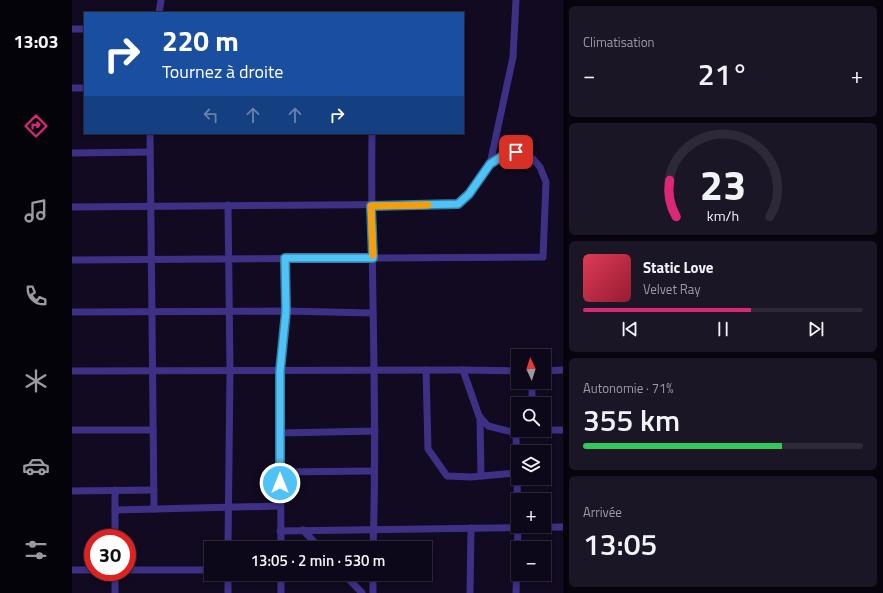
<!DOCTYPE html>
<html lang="fr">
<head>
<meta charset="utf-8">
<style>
	:root { --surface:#0d0819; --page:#1b1626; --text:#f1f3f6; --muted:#9a9aa2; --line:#2d2938; --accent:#db2777 }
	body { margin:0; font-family:"Titillium Web",sans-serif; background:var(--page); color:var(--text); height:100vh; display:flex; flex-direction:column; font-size:15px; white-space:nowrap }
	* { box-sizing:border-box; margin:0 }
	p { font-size:13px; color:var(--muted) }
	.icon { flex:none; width:22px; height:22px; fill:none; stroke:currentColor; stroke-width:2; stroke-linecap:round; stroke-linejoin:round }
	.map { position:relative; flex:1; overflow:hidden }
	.drawer { display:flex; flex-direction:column; gap:6px; padding:6px; background:#07040e; width:320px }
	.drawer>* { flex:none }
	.guide { position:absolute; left:12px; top:12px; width:380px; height:122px; border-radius:0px; box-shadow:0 2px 6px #0003,0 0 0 1px var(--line); background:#1a4fa0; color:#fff; overflow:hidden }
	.needle { width:26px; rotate:356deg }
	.buttons { position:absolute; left:439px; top:349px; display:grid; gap:8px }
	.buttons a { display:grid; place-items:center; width:40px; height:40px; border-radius:0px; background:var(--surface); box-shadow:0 2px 6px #0003,0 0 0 1px var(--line); font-size:20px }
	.speed { position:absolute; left:12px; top:529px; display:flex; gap:8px; font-size:20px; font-weight:700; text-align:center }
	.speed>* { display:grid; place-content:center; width:52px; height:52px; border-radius:50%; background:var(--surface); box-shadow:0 2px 6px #0003,0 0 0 1px var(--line); line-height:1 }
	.speed .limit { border:6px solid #d22; background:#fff; color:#111 }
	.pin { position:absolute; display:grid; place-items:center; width:34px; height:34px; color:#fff; margin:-17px; border-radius:8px; box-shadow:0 2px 6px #0006 }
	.me { position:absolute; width:44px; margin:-22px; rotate:0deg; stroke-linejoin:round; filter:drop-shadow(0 0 3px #0008) }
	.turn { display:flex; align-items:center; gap:14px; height:84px; padding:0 12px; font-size:18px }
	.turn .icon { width:52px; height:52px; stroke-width:2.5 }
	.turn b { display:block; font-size:28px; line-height:34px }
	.lanes { display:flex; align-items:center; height:38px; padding:0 12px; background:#0003; justify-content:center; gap:20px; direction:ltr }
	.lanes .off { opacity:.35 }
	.big { font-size:30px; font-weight:600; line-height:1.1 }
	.drawer .tile { flex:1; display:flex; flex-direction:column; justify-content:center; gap:6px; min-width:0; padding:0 14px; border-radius:6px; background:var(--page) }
	.drawer .dial { align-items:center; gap:0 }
	.dial svg { height:104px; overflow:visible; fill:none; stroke:var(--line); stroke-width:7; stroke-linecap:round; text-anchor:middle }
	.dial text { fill:var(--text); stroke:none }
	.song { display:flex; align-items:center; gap:12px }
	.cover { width:48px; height:48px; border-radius:6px; background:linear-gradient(135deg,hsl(350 70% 55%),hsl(350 70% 35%)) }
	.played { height:4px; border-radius:2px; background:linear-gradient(90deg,var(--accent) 60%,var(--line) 60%) }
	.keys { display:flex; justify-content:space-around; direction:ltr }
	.heat { display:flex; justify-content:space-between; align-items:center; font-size:22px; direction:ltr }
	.charge { height:6px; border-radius:3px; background:linear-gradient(90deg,#34c759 71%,var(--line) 0) }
	.trip { position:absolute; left:132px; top:541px; width:228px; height:40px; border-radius:0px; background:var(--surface); box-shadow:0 2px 6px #0003,0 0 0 1px var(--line); font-weight:600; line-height:40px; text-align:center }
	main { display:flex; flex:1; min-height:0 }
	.tabs { display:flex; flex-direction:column; width:72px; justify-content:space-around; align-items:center; background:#05030a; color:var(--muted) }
	.tabs .icon { width:28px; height:28px }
	.tabs .active { color:var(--accent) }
	.tabs b { font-size:18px; color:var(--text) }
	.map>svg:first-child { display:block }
</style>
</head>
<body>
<main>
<nav class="tabs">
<b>13:03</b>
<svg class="icon active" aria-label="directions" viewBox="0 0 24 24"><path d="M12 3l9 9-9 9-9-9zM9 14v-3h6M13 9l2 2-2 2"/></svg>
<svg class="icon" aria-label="music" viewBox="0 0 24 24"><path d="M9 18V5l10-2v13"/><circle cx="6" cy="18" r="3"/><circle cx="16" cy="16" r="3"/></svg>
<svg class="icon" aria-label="phone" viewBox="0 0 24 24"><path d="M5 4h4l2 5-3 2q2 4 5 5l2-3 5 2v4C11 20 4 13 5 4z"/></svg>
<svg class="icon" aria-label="climate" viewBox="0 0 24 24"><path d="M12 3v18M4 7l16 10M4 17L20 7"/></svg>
<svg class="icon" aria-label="car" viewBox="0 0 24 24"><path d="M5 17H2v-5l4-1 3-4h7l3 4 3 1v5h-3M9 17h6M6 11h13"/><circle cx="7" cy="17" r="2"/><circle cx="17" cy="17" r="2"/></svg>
<svg class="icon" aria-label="filters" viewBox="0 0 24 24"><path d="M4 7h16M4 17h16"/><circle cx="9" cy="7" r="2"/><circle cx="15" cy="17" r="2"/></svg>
</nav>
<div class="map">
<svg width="491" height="593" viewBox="0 0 491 593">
	<rect width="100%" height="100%" fill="#110a21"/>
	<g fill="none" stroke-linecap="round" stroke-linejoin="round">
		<g stroke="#3e3085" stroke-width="7">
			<polyline points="87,13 89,0"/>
			<polyline points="0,29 13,29"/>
			<polyline points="0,88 13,88"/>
			<polyline points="78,133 82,509"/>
			<path d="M300,133C298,271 306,410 301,548"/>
			<polyline points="0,153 78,152"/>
			<polyline points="418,164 441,57 444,0"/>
			<polyline points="156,205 158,370 156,548"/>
			<polyline points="0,207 386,204 397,194 418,164 432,155 443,152 461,159 468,167 474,182 471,257 0,260"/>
			<polyline points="0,312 214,311 301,313"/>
			<polyline points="354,370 356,449 375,476 399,477 445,473"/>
			<polyline points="391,370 407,416 416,426 444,433 461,430 491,430"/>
			<polyline points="0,371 391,370 446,371"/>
			<polyline points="472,371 491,370"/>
			<polyline points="460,382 460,404"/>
			<polyline points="408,417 409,476"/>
			<polyline points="0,430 81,430"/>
			<polyline points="208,433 303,431"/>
			<polyline points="444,433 446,528 444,593"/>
			<polyline points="208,472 302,471"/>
			<polyline points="43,490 43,538"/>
			<polyline points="0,491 82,490"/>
			<polyline points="43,510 208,506"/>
			<polyline points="231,530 248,548"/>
			<polyline points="208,531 491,527"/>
			<polyline points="209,548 208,371 214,311 213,259"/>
			<polyline points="0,570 21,570"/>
			<polyline points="55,570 139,570"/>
			<polyline points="43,572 43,593"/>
			<polyline points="156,574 156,593"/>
			<polyline points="272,574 290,593"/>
			<polyline points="301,574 301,593"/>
			<polyline points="209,593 209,574"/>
			<polyline points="398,593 399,528"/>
		</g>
	</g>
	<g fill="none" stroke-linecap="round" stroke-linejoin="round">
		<g stroke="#337fa1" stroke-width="10">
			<polyline id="route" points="208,483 208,371 214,311 213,258 301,258 299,206 386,204 397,194 418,164 432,155 444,152"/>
		</g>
		<use href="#route" stroke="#4fc3f7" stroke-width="7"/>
		<polyline stroke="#f59e0b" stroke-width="7" points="301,255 299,206 356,205"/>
	</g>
</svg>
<div class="buttons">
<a><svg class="needle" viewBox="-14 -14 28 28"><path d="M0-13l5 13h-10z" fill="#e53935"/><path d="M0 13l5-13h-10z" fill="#9a9aa2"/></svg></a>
<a><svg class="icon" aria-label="search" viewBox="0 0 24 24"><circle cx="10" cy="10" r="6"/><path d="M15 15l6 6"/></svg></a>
<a><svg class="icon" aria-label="layers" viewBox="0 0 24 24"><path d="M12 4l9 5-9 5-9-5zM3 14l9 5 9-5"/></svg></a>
<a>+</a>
<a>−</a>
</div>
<div class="speed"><div class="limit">30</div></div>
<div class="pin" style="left:444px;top:152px;background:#d93025"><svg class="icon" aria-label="arrive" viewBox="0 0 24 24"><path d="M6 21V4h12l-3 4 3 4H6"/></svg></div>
<svg class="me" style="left:208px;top:483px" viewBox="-20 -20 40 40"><circle r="17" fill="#4fc3f7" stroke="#fff" stroke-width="3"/><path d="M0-11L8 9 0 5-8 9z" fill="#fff"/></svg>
<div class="trip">13:05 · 2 min · 530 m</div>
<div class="guide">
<div class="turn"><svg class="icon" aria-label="right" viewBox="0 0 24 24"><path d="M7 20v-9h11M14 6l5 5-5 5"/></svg><div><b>220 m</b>Tournez à droite</div></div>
<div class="lanes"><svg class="icon off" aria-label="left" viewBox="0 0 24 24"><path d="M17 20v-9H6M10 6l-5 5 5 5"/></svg><svg class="icon off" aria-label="ahead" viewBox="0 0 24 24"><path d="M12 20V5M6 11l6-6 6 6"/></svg><svg class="icon off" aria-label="ahead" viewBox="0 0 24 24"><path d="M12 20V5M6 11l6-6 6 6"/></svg><svg class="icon" aria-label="right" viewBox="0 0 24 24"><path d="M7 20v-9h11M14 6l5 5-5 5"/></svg></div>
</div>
</div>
<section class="drawer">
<div class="tile"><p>Climatisation</p>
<div class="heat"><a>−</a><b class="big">21°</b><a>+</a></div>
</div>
<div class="tile dial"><svg viewBox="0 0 100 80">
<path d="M14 69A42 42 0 1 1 86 69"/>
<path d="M14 69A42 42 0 0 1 9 41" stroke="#db2777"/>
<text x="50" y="56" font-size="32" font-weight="700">23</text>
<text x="50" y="72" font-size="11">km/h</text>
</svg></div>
<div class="tile">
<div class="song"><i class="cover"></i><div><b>Static Love</b><p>Velvet Ray</p></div></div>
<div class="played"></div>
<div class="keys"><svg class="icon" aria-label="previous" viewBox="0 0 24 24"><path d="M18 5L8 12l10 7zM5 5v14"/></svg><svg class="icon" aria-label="pause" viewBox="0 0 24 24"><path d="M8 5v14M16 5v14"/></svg><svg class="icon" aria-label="next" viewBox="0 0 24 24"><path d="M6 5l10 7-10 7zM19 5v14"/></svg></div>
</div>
<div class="tile"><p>Autonomie · 71%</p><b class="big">355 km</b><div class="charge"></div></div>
<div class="tile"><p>Arrivée</p><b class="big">13:05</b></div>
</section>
</main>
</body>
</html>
